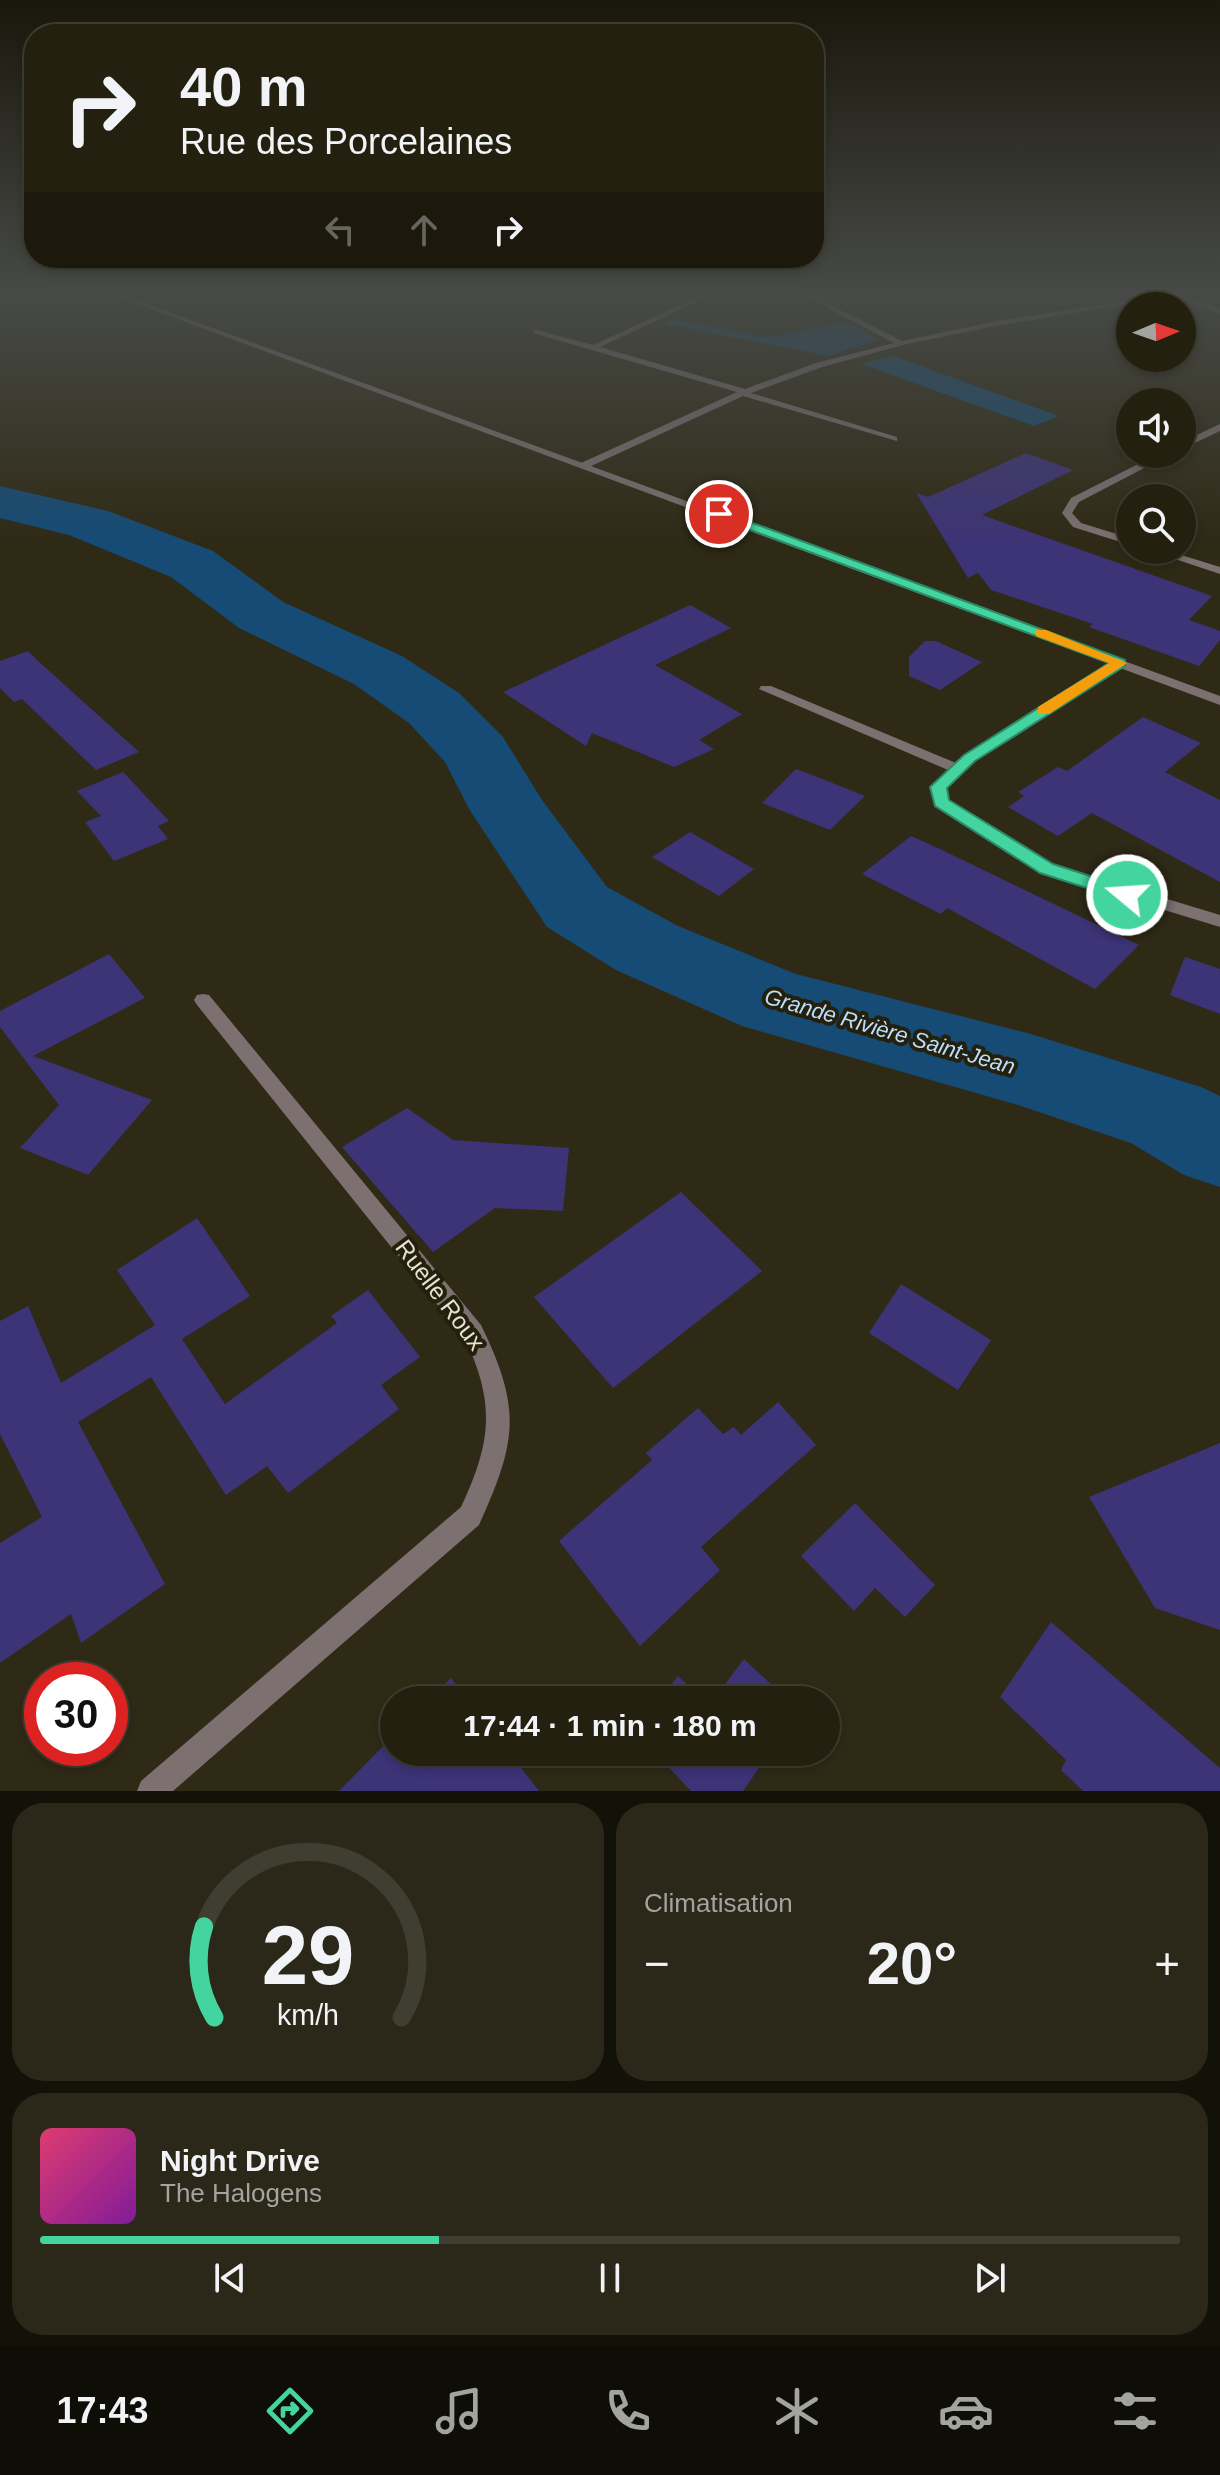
<!DOCTYPE html>
<html lang="fr">
<head>
<meta charset="utf-8">
<style>
	:root { --surface:#232010; --page:#2b2819; --text:#f1f3f6; --muted:#a3a39f; --line:#403e30; --accent:#43d4a0 }
	body { margin:0; font-family:Arial,sans-serif; background:var(--page); color:var(--text); height:100vh; display:flex; flex-direction:column; font-size:30px; white-space:nowrap }
	* { box-sizing:border-box; margin:0 }
	p { font-size:26px; color:var(--muted) }
	.icon { flex:none; width:44px; height:44px; fill:none; stroke:currentColor; stroke-width:2; stroke-linecap:round; stroke-linejoin:round }
	.map { position:relative; height:1791px; overflow:hidden }
	.details { display:flex; flex-direction:column; gap:12px; padding:12px; background:#131209; flex:1 }
	.details>* { flex:none }
	.banner { position:absolute; left:24px; top:24px; width:800px; height:244px; border-radius:32px; box-shadow:0 4px 12px #0003,0 0 0 2px var(--line); background:#232010; color:var(--text); overflow:hidden }
	.needle { width:52px; rotate:88deg }
	.tools { position:absolute; left:1116px; top:292px; display:grid; gap:16px }
	.tools a { display:grid; place-items:center; width:80px; height:80px; border-radius:50%; background:var(--surface); box-shadow:0 4px 12px #0003,0 0 0 2px var(--line); font-size:40px }
	.speed { position:absolute; left:24px; top:1662px; display:flex; gap:16px; font-size:40px; font-weight:700; text-align:center }
	.speed>* { display:grid; place-content:center; width:104px; height:104px; border-radius:50%; background:var(--surface); box-shadow:0 4px 12px #0003,0 0 0 2px var(--line); line-height:1 }
	.speed .limit { border:12px solid #d22; background:#fff; color:#111 }
	.pin { position:absolute; display:grid; place-items:center; width:68px; height:68px; color:#fff; margin:-34px; border:4px solid #fff; border-radius:50%; box-shadow:0 2px 8px #0007 }
	.me { position:absolute; width:88px; margin:-44px; rotate:288deg; stroke-linejoin:round; filter:drop-shadow(0 0 6px #0008) }
	.turn { display:flex; align-items:center; gap:28px; height:168px; padding:0 24px; font-size:36px }
	.turn .icon { width:104px; height:104px; stroke-width:2.5 }
	.turn b { display:block; font-size:56px; line-height:68px }
	.lanes { display:flex; align-items:center; height:76px; padding:0 24px; background:#0003; justify-content:center; gap:40px; direction:ltr }
	.lanes .off { opacity:.35 }
	.big { font-size:60px; font-weight:700; line-height:1.1 }
	.details .widget { flex:1; display:flex; flex-direction:column; justify-content:center; gap:12px; min-width:0; padding:0 28px; border-radius:32px; background:var(--page) }
	.details .dial { align-items:center; gap:0 }
	.dial svg { height:208px; overflow:visible; fill:none; stroke:var(--line); stroke-width:7; stroke-linecap:round; text-anchor:middle }
	.dial text { fill:var(--text); stroke:none }
	.song { display:flex; align-items:center; gap:24px }
	.cover { width:96px; height:96px; border-radius:12px; background:linear-gradient(135deg,hsl(340 70% 55%),hsl(290 70% 35%)) }
	.played { height:8px; border-radius:4px; background:linear-gradient(90deg,var(--accent) 35%,var(--line) 35%) }
	.keys { display:flex; justify-content:space-around; direction:ltr }
	.heat { display:flex; justify-content:space-between; align-items:center; font-size:44px; direction:ltr }
	.details .tiles { flex:1; display:grid; gap:12px; grid-template-columns:1fr 1fr }
	.widget:last-child { grid-column:span 2 }
	.trip { position:absolute; left:380px; top:1686px; width:460px; height:80px; border-radius:40px; background:var(--surface); box-shadow:0 4px 12px #0003,0 0 0 2px var(--line); font-weight:700; line-height:80px; text-align:center }
	.tab-bar { display:flex; height:128px; justify-content:space-around; align-items:center; background:#0e0d06; color:var(--muted) }
	.tab-bar .icon { width:56px; height:56px }
	.tab-bar .active { color:var(--accent) }
	.tab-bar b { font-size:36px; color:var(--text) }
	.map>svg:first-child { display:block }
</style>
</head>
<body>
<div class="map">
<svg width="1220" height="1791" viewBox="0 0 1220 1791">
	<rect width="100%" height="100%" fill="#2f2a16"/>
	<g fill="#154b75">
		<polygon points="673,319 768,337 846,322 880,339 829,356 663,324"/>
		<polygon points="893,356 1059,416 1034,426 861,364"/>
	</g>
	<g fill="none" stroke-linecap="round" stroke-linejoin="round">
		<polygon fill="#154b75" fill-rule="evenodd" points="0,486 108,511 213,551 283,602 402,656 459,693 503,737 542,800 607,887 678,926 796,974 1031,1034 1201,1087 1220,1096 1220,1187 1184,1175 1131,1143 1018,1105 742,1026 616,970 547,927 469,809 445,762 409,723 354,684 239,628 171,577 69,535 0,518"/>
	</g>
	<g fill="#3d3377">
		<polygon points="1026,453 1073,470 982,515 1212,596 1189,620 1220,631 1220,640 1199,666 1089,627 1093,624 991,590 978,573 968,578 916,493 928,497"/>
		<polygon points="690,605 731,628 655,665 742,714 699,740 714,749 674,767 592,733 586,746 503,692"/>
		<polygon points="925,641 936,641 982,662 940,690 909,676 909,657"/>
		<polygon points="28,651 37,660 139,752 96,770 22,699 14,702 0,688 0,661"/>
		<polygon points="1143,717 1201,743 1165,772 1220,800 1220,882 1092,813 1058,836 1008,807 1024,796 1018,792 1058,767 1067,771"/>
		<polygon points="796,769 820,778 865,796 830,830 762,803"/>
		<polygon points="123,772 169,821 158,826 168,839 114,861 85,822 101,816 77,791"/>
		<polygon points="690,832 754,869 719,896 652,857"/>
		<polygon points="911,836 940,849 1139,945 1095,989 947,908 941,914 862,874"/>
		<polygon points="109,954 145,998 33,1056 152,1100 88,1175 20,1148 59,1105 0,1027 0,1011"/>
		<polygon points="1185,957 1220,969 1220,1014 1170,995"/>
		<polygon points="407,1108 453,1140 569,1148 563,1211 495,1208 433,1252 342,1147"/>
		<polygon points="681,1192 762,1271 613,1388 534,1297"/>
		<polygon points="197,1218 250,1296 182,1339 225,1404 337,1323 331,1316 368,1290 420,1357 381,1385 399,1409 288,1493 267,1466 226,1495 151,1377 78,1422 165,1584 81,1643 71,1614 0,1663 0,1543 42,1517 0,1434 0,1321 28,1306 61,1383 155,1325 117,1270"/>
		<polygon points="901,1284 991,1340 958,1390 869,1333"/>
		<polygon points="778,1402 816,1445 701,1547 720,1570 640,1646 559,1541 652,1460 646,1453 698,1408 723,1434 734,1427 741,1435"/>
		<polygon points="1220,1443 1220,1630 1155,1608 1089,1497"/>
		<polygon points="855,1503 935,1585 905,1617 875,1588 854,1611 801,1556"/>
		<polygon points="1051,1622 1220,1768 1220,1791 1083,1791 1061,1770 1066,1760 1000,1697"/>
		<polygon points="744,1659 788,1700 713,1700"/>
		<polygon points="678,1676 704,1700 659,1700"/>
		<polygon points="451,1678 468,1700 429,1700"/>
		<polygon points="394,1735 394,1752 509,1752 539,1791 339,1791"/>
		<polygon points="654,1752 770,1752 743,1791 691,1791"/>
	</g>
	<g fill="none" stroke-linecap="round" stroke-linejoin="round">
		<g fill="#7c7071" fill-rule="evenodd">
			<polygon points="704,294 714,294 600,347 745,389 816,363 894,343 801,294 810,294 902,341 996,321 1169,294 1180,295 996,326 907,344 822,367 751,393 897,437 897,441 743,396 589,467 581,467 581,463 737,392 533,333 533,329 593,345"/>
			<polygon points="1189,294 1199,294 1182,300 1182,296"/>
			<polygon points="1220,424 1220,431 1182,449 1182,442"/>
			<polygon points="1158,454 1171,454 1079,502 1072,513 1081,523 1130,538 1130,545 1073,527 1062,513 1071,498"/>
			<polygon points="1148,550 1165,550 1220,567 1220,574"/>
			<polygon points="1120,659 1124,660 1124,666 974,761 946,788 948,801 1052,864 1220,915 1220,927 1040,872 936,806 932,787 948,770 759,689 761,686 771,686 956,763 964,755"/>
			<path d="M203,994L209,995L481,1325C522,1409 517,1441 479,1525L173,1791H137L141,1781L461,1507C491,1443 496,1404 465,1339L197,1005L194,1000L197,995Z"/>
		</g>
		<g fill="#7c7071" fill-rule="evenodd">
			<polygon points="110,294 120,294 1220,696 1220,705"/>
			<polygon points="1168,294 1178,294 1220,309 1220,314"/>
		</g>
	</g>
	<linearGradient id="sky" x2="0" y2="1"><stop stop-color="#1a170c"/><stop offset="0.54" stop-color="#474a47"/><stop offset="1" stop-color="#474a47" stop-opacity="0"/></linearGradient>
	<rect width="1220" height="544" fill="url(#sky)"/>
	<polygon fill="#43d4a0" stroke="#2c8a68" stroke-width="2" points="715,512 723,512 1125,660 1125,666 975,761 947,788 949,800 1053,864 1134,890 1134,899 1121,899 1040,873 935,806 930,787 964,755 1109,663 715,517"/>
	<polygon fill="#f59e0b" points="1036,630 1046,630 1127,663 1049,714 1038,714 1038,707 1109,663 1036,636"/>
	<g text-anchor="middle" stroke-width="8" stroke-linejoin="round" paint-order="stroke">
		<g font-size="22" font-style="italic" fill="#bbddfd" stroke="#25200c">
			<text transform="translate(890 1031) rotate(16)" y="8">Grande Rivière Saint-Jean</text>
		</g>
		<g font-size="24" fill="#e4e1d5" stroke="#25200c">
			<text transform="translate(440 1295) rotate(53)" y="8">Ruelle Roux</text>
		</g>
	</g>
</svg>
<div class="tools">
<a><svg class="needle" viewBox="-14 -14 28 28"><path d="M0-13l5 13h-10z" fill="#e53935"/><path d="M0 13l5-13h-10z" fill="#a3a39f"/></svg></a>
<a><svg class="icon" aria-label="sound" viewBox="0 0 24 24"><path d="M4 9h4l5-4v14l-5-4H4zM17 9q2 3 0 6"/></svg></a>
<a><svg class="icon" aria-label="search" viewBox="0 0 24 24"><circle cx="10" cy="10" r="6"/><path d="M15 15l6 6"/></svg></a>
</div>
<div class="speed"><div class="limit">30</div></div>
<div class="pin" style="left:719px;top:514px;background:#d93025"><svg class="icon" aria-label="arrive" viewBox="0 0 24 24"><path d="M6 21V4h12l-3 4 3 4H6"/></svg></div>
<svg class="me" style="left:1127px;top:895px" viewBox="-20 -20 40 40"><circle r="17" fill="#43d4a0" stroke="#fff" stroke-width="3"/><path d="M0-11L8 9 0 5-8 9z" fill="#fff"/></svg>
<div class="trip">17:44 · 1 min · 180 m</div>
<div class="banner">
<div class="turn"><svg class="icon" aria-label="right" viewBox="0 0 24 24"><path d="M7 20v-9h11M14 6l5 5-5 5"/></svg><div><b>40 m</b>Rue des Porcelaines</div></div>
<div class="lanes"><svg class="icon off" aria-label="left" viewBox="0 0 24 24"><path d="M17 20v-9H6M10 6l-5 5 5 5"/></svg><svg class="icon off" aria-label="ahead" viewBox="0 0 24 24"><path d="M12 20V5M6 11l6-6 6 6"/></svg><svg class="icon" aria-label="right" viewBox="0 0 24 24"><path d="M7 20v-9h11M14 6l5 5-5 5"/></svg></div>
</div>
</div>
<section class="details">
<div class="tiles">
<div class="widget dial"><svg viewBox="0 0 100 80">
<path d="M14 69A42 42 0 1 1 86 69"/>
<path d="M14 69A42 42 0 0 1 10 34" stroke="#43d4a0"/>
<text x="50" y="56" font-size="32" font-weight="700">29</text>
<text x="50" y="72" font-size="11">km/h</text>
</svg></div>
<div class="widget"><p>Climatisation</p>
<div class="heat"><a>−</a><b class="big">20°</b><a>+</a></div>
</div>
<div class="widget">
<div class="song"><i class="cover"></i><div><b>Night Drive</b><p>The Halogens</p></div></div>
<div class="played"></div>
<div class="keys"><svg class="icon" aria-label="previous" viewBox="0 0 24 24"><path d="M18 5L8 12l10 7zM5 5v14"/></svg><svg class="icon" aria-label="pause" viewBox="0 0 24 24"><path d="M8 5v14M16 5v14"/></svg><svg class="icon" aria-label="next" viewBox="0 0 24 24"><path d="M6 5l10 7-10 7zM19 5v14"/></svg></div>
</div>
</div>
</section>
<nav class="tab-bar">
<b>17:43</b>
<svg class="icon active" aria-label="directions" viewBox="0 0 24 24"><path d="M12 3l9 9-9 9-9-9zM9 14v-3h6M13 9l2 2-2 2"/></svg>
<svg class="icon" aria-label="music" viewBox="0 0 24 24"><path d="M9 18V5l10-2v13"/><circle cx="6" cy="18" r="3"/><circle cx="16" cy="16" r="3"/></svg>
<svg class="icon" aria-label="phone" viewBox="0 0 24 24"><path d="M5 4h4l2 5-3 2q2 4 5 5l2-3 5 2v4C11 20 4 13 5 4z"/></svg>
<svg class="icon" aria-label="climate" viewBox="0 0 24 24"><path d="M12 3v18M4 7l16 10M4 17L20 7"/></svg>
<svg class="icon" aria-label="car" viewBox="0 0 24 24"><path d="M5 17H2v-5l4-1 3-4h7l3 4 3 1v5h-3M9 17h6M6 11h13"/><circle cx="7" cy="17" r="2"/><circle cx="17" cy="17" r="2"/></svg>
<svg class="icon" aria-label="filters" viewBox="0 0 24 24"><path d="M4 7h16M4 17h16"/><circle cx="9" cy="7" r="2"/><circle cx="15" cy="17" r="2"/></svg>
</nav>
</body>
</html>
